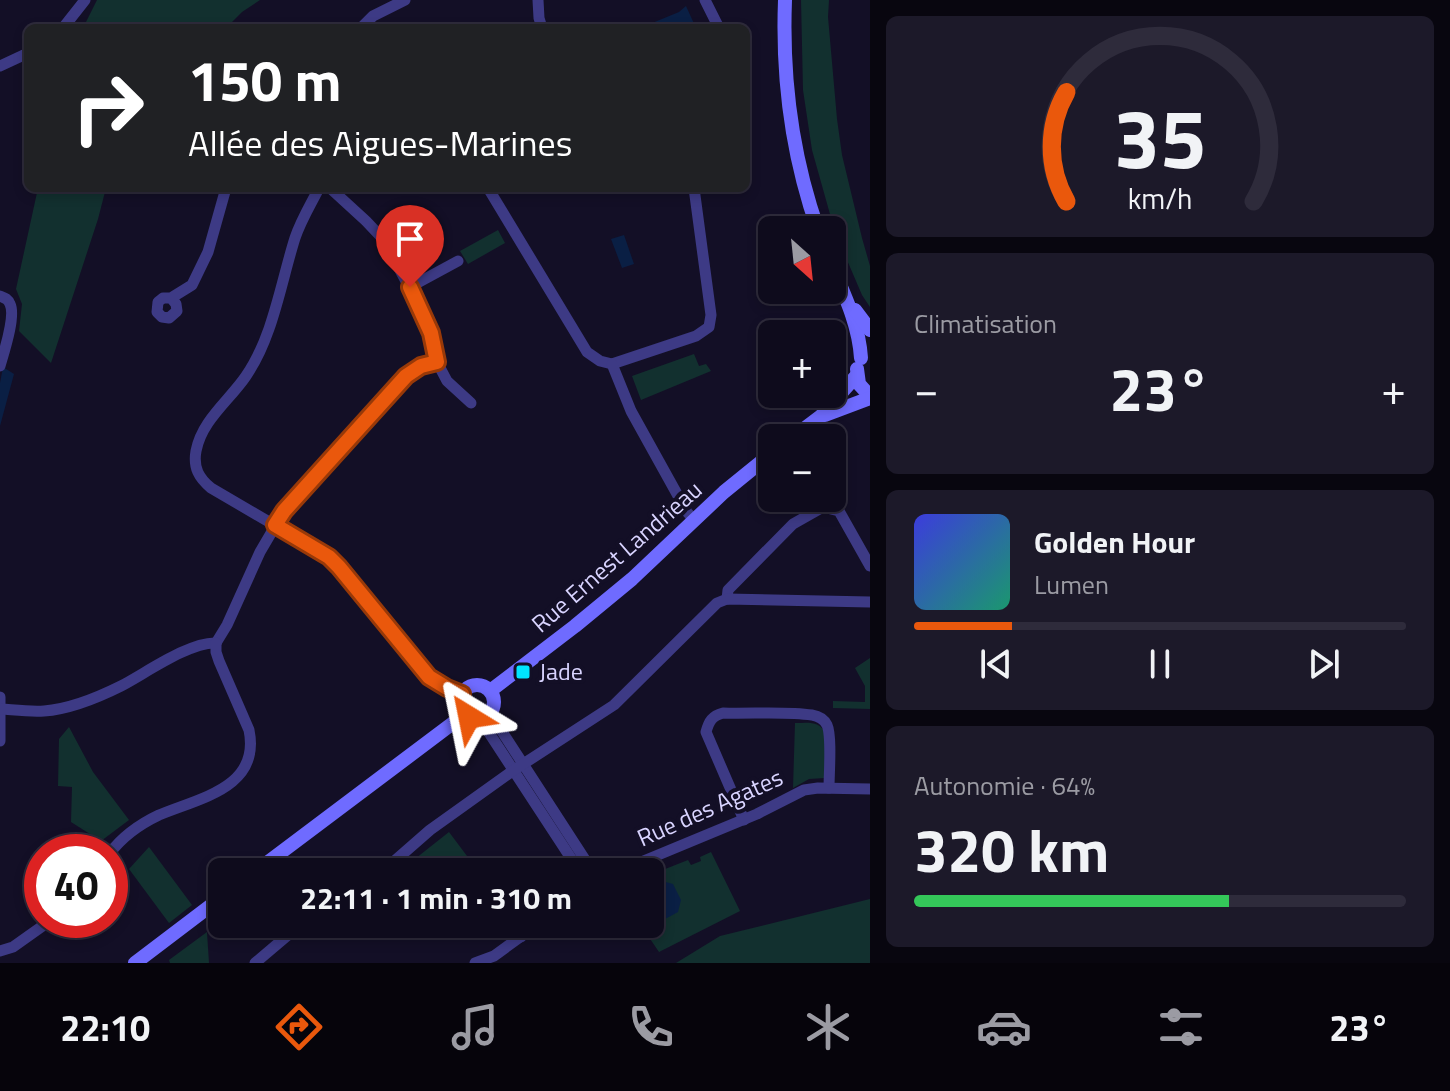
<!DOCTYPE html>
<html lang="fr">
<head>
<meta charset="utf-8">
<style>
	:root { --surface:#0e0b1c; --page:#1c1929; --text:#f1f3f6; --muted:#9b9ba3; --line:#2e2b3b; --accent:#ea580c }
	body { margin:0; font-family:"Titillium Web",sans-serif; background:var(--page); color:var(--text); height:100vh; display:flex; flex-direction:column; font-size:30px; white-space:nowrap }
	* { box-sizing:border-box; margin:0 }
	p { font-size:26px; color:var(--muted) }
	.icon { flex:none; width:44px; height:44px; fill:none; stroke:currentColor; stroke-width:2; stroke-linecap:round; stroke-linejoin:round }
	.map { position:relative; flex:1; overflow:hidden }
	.side { display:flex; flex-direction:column; gap:16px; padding:16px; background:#08060f; width:580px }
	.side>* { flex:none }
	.banner { position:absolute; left:24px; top:24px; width:726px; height:168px; border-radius:12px; box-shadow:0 4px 12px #0003,0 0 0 2px var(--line); background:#202124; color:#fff; overflow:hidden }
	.needle { width:52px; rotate:153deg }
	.fabs { position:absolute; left:758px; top:216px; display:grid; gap:16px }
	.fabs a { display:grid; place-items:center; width:88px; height:88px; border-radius:12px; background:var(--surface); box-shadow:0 4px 12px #0003,0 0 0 2px var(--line); font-size:40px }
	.speed { position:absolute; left:24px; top:834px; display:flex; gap:16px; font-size:40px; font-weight:700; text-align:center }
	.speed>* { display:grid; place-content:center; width:104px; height:104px; border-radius:50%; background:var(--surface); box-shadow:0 4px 12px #0003,0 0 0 2px var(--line); line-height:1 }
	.speed .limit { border:12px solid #d22; background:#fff; color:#111 }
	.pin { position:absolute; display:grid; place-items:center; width:68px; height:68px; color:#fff; margin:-82px -34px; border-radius:50% 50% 50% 0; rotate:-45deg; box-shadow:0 0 8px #0007 }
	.pin .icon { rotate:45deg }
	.me { position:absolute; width:88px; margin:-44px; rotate:325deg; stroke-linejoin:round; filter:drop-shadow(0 0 6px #0008) }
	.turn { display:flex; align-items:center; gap:28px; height:168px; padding:0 32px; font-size:36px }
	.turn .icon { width:104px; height:104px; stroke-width:2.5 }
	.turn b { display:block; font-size:56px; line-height:68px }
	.big { font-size:60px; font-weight:700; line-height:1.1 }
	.side .tile { flex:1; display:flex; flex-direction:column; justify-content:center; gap:12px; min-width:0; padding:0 28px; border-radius:12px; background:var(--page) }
	.side .dial { align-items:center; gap:0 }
	.dial svg { height:208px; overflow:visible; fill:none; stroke:var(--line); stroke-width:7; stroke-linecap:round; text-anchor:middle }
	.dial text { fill:var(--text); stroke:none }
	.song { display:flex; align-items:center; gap:24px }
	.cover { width:96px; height:96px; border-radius:12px; background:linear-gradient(135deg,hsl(240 70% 55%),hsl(160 70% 35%)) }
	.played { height:8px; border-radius:4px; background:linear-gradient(90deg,var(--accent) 20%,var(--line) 20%) }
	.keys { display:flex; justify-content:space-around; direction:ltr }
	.heat { display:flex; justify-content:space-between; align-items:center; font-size:44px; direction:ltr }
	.charge { height:12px; border-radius:6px; background:linear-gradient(90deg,#34c759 64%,var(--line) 0) }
	.trip { position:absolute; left:208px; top:858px; width:456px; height:80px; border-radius:12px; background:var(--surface); box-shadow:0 4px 12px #0003,0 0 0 2px var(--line); font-weight:700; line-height:80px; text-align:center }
	.tabs { display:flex; height:128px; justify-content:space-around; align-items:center; background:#06040b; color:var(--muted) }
	.tabs .icon { width:56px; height:56px }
	.tabs .current { color:var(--accent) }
	.tabs b { font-size:36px; color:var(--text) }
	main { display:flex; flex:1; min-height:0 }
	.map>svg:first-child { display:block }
</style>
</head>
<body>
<main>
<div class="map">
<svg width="870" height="963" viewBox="0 0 870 963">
	<rect width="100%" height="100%" fill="#130f26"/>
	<g fill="#12302f">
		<polygon points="97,0 260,0 242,12 226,28 83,28"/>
		<polygon points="801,0 829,0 828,17 837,119 842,155 862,238 870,266 870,307 862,295 835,232 812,150 803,90"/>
		<polygon points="38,188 106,188 98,219 51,363 19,331 22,304 16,289"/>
		<polygon points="498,230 505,243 468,264 460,251"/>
		<polygon points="694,354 699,366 706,364 711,371 641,400 632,376"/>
		<polygon points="870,658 870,709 833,708 833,701 865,702 865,686 855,668"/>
		<path d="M795,723C807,723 820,720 826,734L825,778L809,779L793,788Z"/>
		<polygon points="69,727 93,772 129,820 101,841 71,822 72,787 58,786 59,739"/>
		<polygon points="449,832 479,872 400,872 406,866"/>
		<polygon points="149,847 192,905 169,923 129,869"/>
		<polygon points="711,852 740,911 659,952 640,924 650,924 650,875 688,860 691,865 701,861 700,857"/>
		<polygon points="870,899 870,963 676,963 720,936"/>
		<polygon points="207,932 209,963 170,963 169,960"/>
	</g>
	<g fill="#0a1f44">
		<polygon points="686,6 696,28 640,28 679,12"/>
		<polygon points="624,235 634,264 622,268 611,239"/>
		<polygon points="3,367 14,374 0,426 0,383"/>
		<polygon points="662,881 673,884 681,900 678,912 667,918 653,920 650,917 650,884"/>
	</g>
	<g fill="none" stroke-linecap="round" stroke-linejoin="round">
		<g stroke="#3d3a85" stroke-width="11">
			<polyline points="538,0 539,18 542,28"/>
			<polyline points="705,0 719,28"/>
			<polyline points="63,28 85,0"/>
			<polyline points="361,28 373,16 405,0"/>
			<polyline points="0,66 28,53"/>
			<path d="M319,188C311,204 301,220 295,238C281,282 273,337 246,376C229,401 202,420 196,451C193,468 199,478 211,488L329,557L429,677L447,688L462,694"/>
			<polyline points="488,188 587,352 600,361 612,364 696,336 709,327 711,315 694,188"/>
			<polyline points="410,287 458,261"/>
			<path d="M0,296C5,298 8,299 10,304C16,316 4,352 0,366"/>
			<polyline points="171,298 176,304 177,311 169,318 162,317 157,312 158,302 163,298 171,298 192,285 208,252 226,188"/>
			<polyline points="437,362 447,381 471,403"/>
			<polyline points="612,364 631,411 687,512 694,520"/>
			<polyline points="727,599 728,590 793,524 823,507 839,511 870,566"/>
			<polyline points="216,643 227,625 260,552 284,511 406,376 421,366 437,362 436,347 425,317 384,240 366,221 330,188"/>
			<polyline points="0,697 0,741"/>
			<path d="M1,709C15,710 30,712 44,711C71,709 97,698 121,686C146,673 189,642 216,643"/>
			<polyline points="490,713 593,872"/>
			<polyline points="480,719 580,872"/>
			<path d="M744,820L706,732C709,721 712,716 723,713C750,714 786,711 812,715C818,716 824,719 827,725C832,736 829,774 829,788"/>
			<path d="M110,853C123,836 140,824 159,815C199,798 261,788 249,730L219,661L216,652V643"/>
			<polyline points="382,872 430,830 514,770 614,705 717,603 727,599 870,602"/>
			<polyline points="617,872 757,814 804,790 818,788 870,789"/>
			<polyline points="511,924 521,937"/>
			<polyline points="0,951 13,947 51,920"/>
			<polyline points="255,963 301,924"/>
			<polyline points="475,963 494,956 538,924"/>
		</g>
		<g stroke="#6f6bff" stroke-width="14">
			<path d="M785,0C782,78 792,156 818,230"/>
			<path d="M832,266C845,296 859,325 861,358"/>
			<polyline points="855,310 870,330"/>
			<polyline points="857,369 859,384 870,396"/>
			<polyline points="825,415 870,398"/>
			<polyline points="792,438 821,416 857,375"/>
			<circle cx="477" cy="702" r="17"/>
			<polyline points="490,691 575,626 632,579 724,492 772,453"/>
			<polyline points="255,872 465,714"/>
			<polyline points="135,963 222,897"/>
		</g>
	</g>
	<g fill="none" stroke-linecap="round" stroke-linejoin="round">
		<g stroke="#983908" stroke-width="20">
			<path id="route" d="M410,287L431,333L437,362L421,366L406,376L284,511L275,525L329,557L339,567L429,677L447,688L462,694C458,704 460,711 469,717"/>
		</g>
		<use href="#route" stroke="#ea580c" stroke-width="14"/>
	</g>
	<rect fill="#00e5ff" stroke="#130f26" stroke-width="3" x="515" y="664" width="16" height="16" rx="4"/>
	<g text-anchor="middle" stroke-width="8" stroke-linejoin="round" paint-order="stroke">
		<g font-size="24" fill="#d9d4ff" stroke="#130f26">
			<text transform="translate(617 557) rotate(-41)" y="8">Rue Ernest Landrieau</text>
			<text transform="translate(710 808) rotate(-24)" y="8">Rue des Agates</text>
		</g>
		<g font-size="24" fill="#d9d4ff" stroke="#130f26" text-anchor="start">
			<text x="539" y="680">Jade</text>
		</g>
	</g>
</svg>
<div class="fabs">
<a><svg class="needle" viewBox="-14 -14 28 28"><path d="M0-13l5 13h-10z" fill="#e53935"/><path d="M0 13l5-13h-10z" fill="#9b9ba3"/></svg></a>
<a>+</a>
<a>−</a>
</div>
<div class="speed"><div class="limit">40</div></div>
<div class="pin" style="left:410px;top:287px;background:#d93025"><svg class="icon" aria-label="arrive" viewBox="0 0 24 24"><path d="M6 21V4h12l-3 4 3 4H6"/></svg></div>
<svg class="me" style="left:469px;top:717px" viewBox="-20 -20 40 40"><path d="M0-17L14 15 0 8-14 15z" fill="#ea580c" stroke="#fff" stroke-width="4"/></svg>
<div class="trip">22:11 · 1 min · 310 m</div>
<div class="banner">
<div class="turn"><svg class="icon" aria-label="right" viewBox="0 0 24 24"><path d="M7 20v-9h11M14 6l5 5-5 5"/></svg><div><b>150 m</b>Allée des Aigues-Marines</div></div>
</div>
</div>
<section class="side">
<div class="tile dial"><svg viewBox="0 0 100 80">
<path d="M14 69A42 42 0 1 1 86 69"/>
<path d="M14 69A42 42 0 0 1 14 27" stroke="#ea580c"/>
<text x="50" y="56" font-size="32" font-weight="700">35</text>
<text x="50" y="72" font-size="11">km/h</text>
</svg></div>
<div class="tile"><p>Climatisation</p>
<div class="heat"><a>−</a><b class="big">23°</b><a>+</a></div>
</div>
<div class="tile">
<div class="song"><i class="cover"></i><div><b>Golden Hour</b><p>Lumen</p></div></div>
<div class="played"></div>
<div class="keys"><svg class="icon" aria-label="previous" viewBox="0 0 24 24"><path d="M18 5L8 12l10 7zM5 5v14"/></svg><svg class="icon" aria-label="pause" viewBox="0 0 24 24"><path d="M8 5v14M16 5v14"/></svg><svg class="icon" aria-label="next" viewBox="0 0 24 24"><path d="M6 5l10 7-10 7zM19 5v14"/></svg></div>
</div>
<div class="tile"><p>Autonomie · 64%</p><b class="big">320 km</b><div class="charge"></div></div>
</section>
</main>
<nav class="tabs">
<b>22:10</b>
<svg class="icon current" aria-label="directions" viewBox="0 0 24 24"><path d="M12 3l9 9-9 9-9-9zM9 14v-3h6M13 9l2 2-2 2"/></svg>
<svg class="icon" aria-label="music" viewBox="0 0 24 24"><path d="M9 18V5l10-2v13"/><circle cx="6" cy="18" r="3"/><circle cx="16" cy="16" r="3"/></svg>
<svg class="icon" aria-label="phone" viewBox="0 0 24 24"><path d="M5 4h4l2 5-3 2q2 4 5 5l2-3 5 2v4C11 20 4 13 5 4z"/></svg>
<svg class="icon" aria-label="climate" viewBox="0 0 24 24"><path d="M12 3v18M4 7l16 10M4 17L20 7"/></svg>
<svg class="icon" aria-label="car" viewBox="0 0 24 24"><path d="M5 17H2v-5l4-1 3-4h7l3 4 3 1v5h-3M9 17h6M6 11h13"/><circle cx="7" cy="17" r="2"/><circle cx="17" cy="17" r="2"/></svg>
<svg class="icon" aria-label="filters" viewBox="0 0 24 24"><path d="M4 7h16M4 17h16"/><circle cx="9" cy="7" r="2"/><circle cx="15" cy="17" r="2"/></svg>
<b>23°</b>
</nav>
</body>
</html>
